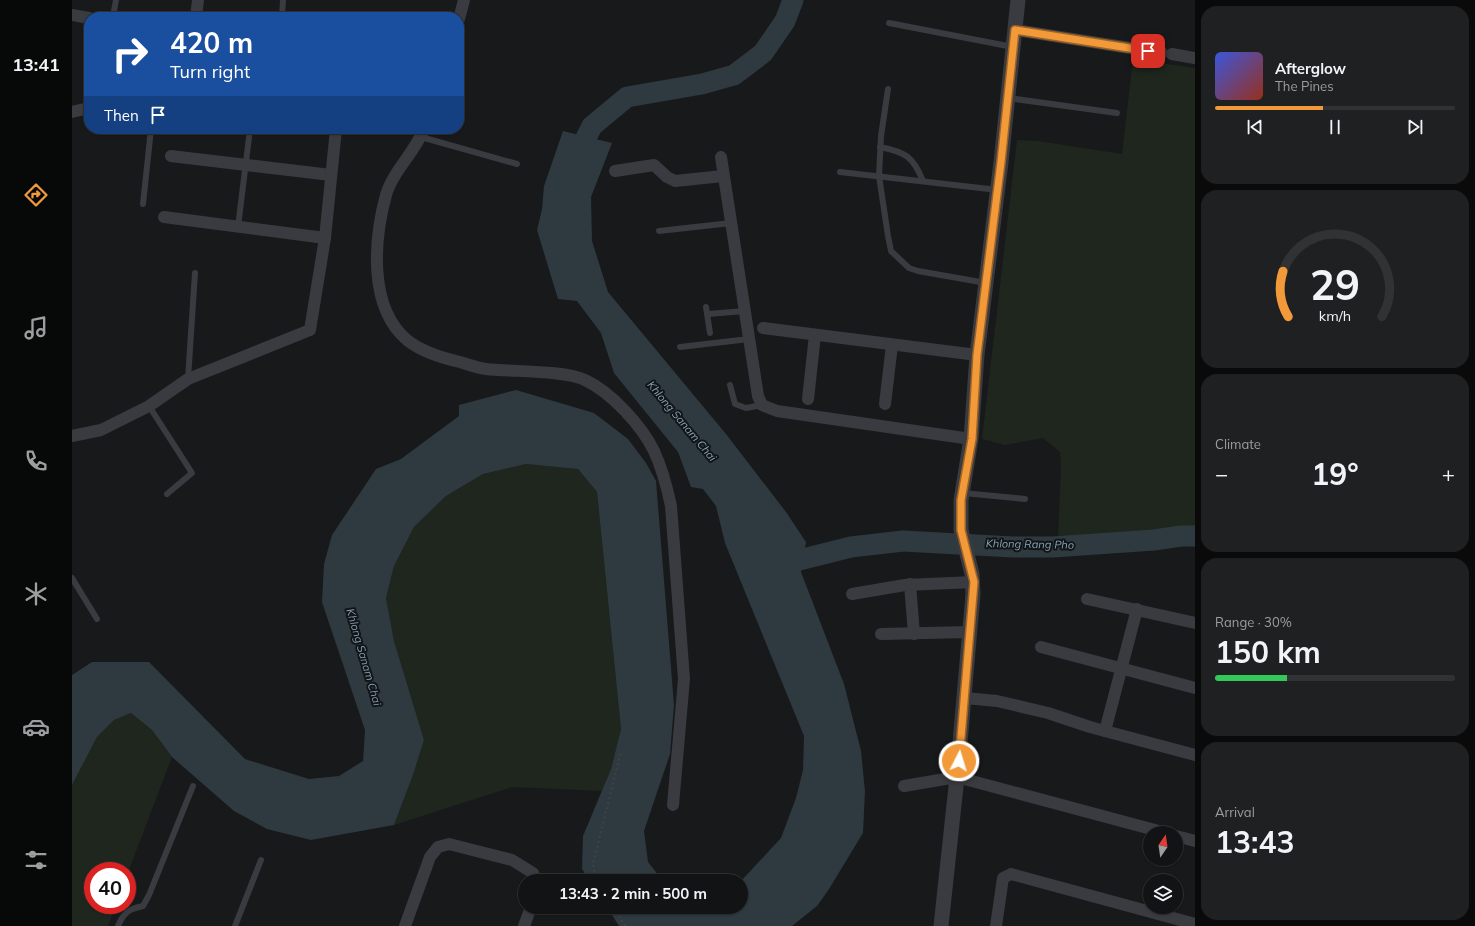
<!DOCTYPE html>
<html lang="en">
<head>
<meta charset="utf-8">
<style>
	:root { --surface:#121314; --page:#1f2022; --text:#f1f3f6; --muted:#9c9ea0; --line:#313234; --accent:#f29939 }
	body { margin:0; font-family:Mulish,sans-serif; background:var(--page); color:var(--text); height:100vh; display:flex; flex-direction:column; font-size:15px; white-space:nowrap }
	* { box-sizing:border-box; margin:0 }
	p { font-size:13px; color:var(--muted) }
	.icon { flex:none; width:22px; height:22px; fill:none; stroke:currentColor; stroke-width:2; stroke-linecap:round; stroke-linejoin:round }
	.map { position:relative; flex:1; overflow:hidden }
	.details { display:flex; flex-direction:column; gap:6px; padding:6px; background:#0a0a0b; width:280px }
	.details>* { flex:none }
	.banner { position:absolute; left:12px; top:12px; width:380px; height:122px; border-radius:16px; box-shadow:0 1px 3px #0004,0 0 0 1px var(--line); background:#1a4fa0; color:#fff; overflow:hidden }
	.needle { width:26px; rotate:13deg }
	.tools { position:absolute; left:1071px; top:826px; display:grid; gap:8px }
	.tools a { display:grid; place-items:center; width:40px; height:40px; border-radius:50%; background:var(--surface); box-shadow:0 1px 3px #0004,0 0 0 1px var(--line); font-size:20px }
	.speed { position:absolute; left:12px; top:862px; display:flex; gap:8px; font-size:20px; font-weight:700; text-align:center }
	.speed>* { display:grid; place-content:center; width:52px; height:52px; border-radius:50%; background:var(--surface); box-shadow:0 1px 3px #0004,0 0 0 1px var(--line); line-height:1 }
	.speed .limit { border:6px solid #d22; background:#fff; color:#111 }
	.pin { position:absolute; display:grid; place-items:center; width:34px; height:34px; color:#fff; margin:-17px; border-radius:8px; box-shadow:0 2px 6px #0006 }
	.me { position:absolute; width:44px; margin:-22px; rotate:5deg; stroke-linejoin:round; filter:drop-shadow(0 0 3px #0008) }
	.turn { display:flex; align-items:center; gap:14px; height:84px; padding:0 20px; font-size:18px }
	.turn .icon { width:52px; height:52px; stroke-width:2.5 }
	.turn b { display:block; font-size:28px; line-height:34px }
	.then { display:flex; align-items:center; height:38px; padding:0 20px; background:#0003; gap:8px; font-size:15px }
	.big { font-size:30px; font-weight:700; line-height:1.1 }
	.details .widget { flex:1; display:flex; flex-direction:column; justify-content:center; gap:6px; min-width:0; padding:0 14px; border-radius:16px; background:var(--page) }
	.details .dial { align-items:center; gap:0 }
	.dial svg { height:104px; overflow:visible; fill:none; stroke:var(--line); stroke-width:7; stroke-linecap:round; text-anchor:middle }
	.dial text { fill:var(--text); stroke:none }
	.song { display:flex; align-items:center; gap:12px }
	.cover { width:48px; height:48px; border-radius:6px; background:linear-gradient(135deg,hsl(230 70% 55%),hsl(10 70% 35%)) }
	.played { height:4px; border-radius:2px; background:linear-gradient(90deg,var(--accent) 45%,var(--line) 45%) }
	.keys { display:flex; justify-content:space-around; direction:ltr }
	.heat { display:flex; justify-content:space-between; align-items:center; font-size:22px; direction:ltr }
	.charge { height:6px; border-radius:3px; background:linear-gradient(90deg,#34c759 30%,var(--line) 0) }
	.trip { position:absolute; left:446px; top:874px; width:230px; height:40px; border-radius:20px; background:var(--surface); box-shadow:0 1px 3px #0004,0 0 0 1px var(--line); font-weight:700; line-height:40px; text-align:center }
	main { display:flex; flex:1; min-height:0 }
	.dock { display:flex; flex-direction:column; width:72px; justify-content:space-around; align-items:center; background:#070808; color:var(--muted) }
	.dock .icon { width:28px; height:28px }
	.dock .on { color:var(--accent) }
	.dock b { font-size:18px; color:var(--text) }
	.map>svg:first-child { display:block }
</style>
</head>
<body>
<main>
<nav class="dock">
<b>13:41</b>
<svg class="icon on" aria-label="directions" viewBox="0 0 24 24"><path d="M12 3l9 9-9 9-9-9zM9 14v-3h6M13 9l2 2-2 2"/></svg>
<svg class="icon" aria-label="music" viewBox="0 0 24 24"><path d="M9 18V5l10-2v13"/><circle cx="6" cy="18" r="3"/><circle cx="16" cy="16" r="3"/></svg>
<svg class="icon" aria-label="phone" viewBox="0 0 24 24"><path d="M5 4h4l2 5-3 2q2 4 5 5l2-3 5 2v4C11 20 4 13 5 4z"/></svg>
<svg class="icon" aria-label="climate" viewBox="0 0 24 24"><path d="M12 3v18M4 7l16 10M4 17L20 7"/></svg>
<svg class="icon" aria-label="car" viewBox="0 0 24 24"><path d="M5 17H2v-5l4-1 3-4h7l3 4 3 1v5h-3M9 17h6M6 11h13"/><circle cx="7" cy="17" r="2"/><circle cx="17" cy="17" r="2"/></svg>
<svg class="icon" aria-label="filters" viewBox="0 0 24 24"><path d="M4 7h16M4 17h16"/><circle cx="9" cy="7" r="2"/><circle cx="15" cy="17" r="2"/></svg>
</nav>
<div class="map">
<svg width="1123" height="926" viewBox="0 0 1123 926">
	<rect width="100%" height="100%" fill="#18191b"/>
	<g fill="#1e261e">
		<polygon points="1061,59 1123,68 1123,528 1101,533 1000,541 986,539 989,469 988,452 971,438 933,445 910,439 945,140 966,141 1050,154"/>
		<polygon points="454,464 506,469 525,492 549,729 539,769 530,791 440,787 322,825 341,775 352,740 322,641 314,598 322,566 342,527 374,496 411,474"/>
		<polygon points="59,713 80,730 100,757 55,875 55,871 21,871 21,905 44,905 36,926 0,926 0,785 25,737 42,720"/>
	</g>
	<g fill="#2e3a3f">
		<polygon points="491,131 540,143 519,197 520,241 536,292 654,434 714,512 734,542 729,572 772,684 789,751 793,791 791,833 757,889 745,906 720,926 547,926 535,907 669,907 669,881 709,838 724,798 731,770 732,736 653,543 644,506 631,489 619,487 606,452 542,373 529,333 505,301 486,299 465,230 470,209 472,186"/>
		<polygon points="444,390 522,413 556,439 574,463 584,481 602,705 598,754 572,831 576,862 591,881 518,881 510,869 511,836 539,769 549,729 525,492 506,469 454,464 411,474 374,496 342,527 322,566 314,598 322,641 352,740 341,775 322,825 239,840 195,829 162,811 100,757 80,730 59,713 42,720 25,737 0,785 0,675 20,662 77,662 173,759 237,779 267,776 291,761 293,730 250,602 252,564 260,535 304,469 329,459 387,416 387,405"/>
	</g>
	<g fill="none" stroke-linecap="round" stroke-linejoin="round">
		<g stroke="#2e3a3f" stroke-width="21">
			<polyline points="502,162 520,126 555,97 630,84 662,75 691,53 713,21 721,0"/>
			<polyline points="703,566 779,547 831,541 941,547 981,547 1082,540 1109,536 1123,536"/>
		</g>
		<g stroke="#3f4247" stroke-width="2" stroke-dasharray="2 3" stroke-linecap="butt">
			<polyline points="527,881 522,871 521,864 549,751"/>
			<polyline points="542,907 553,926"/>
		</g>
		<g stroke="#393b40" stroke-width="6">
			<polyline points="41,17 44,0"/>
			<polyline points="210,17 211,0"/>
			<polyline points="817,23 941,47"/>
			<polyline points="816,89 809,136 807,176 816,236 819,251 837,268 846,271 914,283"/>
			<polyline points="936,98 1045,113"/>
			<polyline points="349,137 445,164"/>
			<path d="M808,147C833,152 841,156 851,181"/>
			<polyline points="768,172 926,190"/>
			<polyline points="71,204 79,129"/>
			<polyline points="166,227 178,129"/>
			<polyline points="587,231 659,223"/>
			<polyline points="634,307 638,333"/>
			<polyline points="636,314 673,311"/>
			<polyline points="608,347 677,339"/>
			<polyline points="116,379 123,273"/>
			<polyline points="658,385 663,404 674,408 690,405"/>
			<polyline points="77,406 120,473 95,494"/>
			<polyline points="891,493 953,499"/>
			<polyline points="0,578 25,619"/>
			<path d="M46,926C52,912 57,909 71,906L77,895L121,786"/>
			<polyline points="163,926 189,860"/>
		</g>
		<g stroke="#393b40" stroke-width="12">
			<polyline points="0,15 17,18"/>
			<polyline points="124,17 126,0"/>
			<polyline points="387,19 392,0"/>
			<polyline points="943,30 1090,53"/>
			<polyline points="1100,54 1123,58"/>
			<polyline points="0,112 17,108"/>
			<path d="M352,129C343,152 321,171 314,195C302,239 296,307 335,340C350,352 370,358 388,362C397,365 406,368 414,369C440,372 492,370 513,380C539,392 570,426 582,451C590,468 595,487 599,506L612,679L601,805"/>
			<polyline points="99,156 259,175"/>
			<polyline points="649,157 686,396 690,405 705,411 899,439"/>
			<polyline points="543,171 582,165 595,177 603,181 651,176"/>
			<polyline points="92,217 253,238"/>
			<polyline points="691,328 905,355"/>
			<polyline points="736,399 743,335"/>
			<polyline points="813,404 820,345"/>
			<polyline points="0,436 29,430 77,406 116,379 238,330 253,238 264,129"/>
			<polyline points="838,584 842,634"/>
			<polyline points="780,594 833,585 902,582"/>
			<polyline points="1015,599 1123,623"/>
			<polyline points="809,634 899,632"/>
			<polyline points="969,647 1123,688"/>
			<polyline points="893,698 925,701 976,713 1018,727 1123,755"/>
			<polyline points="1033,731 1065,609"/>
			<polyline points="832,786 885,777 1094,833"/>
			<polyline points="1104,836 1123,841"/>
			<polyline points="333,926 358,857 366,847 377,844 440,860 461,873 464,881"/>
			<polyline points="452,926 459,907"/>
			<polyline points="924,926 931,878 939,874 1123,924"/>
		</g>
		<polyline stroke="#393b40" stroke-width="15" points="869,926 885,777 901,594 900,574 889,530 889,500 899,439 905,355 929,162 946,0"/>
	</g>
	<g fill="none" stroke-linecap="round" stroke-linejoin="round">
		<g stroke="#9d6325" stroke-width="10">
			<polyline id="route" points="887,761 902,582 889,530 889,500 900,439 905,355 929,162 943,30 1076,51"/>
		</g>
		<use href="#route" stroke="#f29939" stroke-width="7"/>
	</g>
	<g text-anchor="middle" stroke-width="4" stroke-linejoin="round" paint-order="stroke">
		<g font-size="11" font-style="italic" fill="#82a4b5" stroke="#131416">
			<text transform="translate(610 421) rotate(50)" y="4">Khlong Sanam Chai</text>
			<text transform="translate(958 544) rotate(1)" y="4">Khlong Rang Pho</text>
			<text transform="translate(292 657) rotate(74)" y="4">Khlong Sanam Chai</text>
		</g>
	</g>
</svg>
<div class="tools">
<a><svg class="needle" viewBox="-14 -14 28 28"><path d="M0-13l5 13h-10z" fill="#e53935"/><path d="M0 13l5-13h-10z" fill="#9c9ea0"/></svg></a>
<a><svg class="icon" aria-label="layers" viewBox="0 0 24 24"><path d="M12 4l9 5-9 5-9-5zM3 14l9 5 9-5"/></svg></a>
</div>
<div class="speed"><div class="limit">40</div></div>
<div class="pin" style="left:1076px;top:51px;background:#d93025"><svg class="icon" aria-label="arrive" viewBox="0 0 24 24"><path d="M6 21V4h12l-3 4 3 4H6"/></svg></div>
<svg class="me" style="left:887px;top:761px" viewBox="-20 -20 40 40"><circle r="17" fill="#f29939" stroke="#fff" stroke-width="3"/><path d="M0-11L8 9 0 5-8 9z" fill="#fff"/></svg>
<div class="trip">13:43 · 2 min · 500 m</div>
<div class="banner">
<div class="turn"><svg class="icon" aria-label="right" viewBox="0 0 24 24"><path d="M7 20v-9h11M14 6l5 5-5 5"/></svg><div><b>420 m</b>Turn right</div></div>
<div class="then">Then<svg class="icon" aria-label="arrive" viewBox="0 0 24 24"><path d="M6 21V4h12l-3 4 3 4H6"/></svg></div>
</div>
</div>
<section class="details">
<div class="widget">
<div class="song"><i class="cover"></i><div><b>Afterglow</b><p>The Pines</p></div></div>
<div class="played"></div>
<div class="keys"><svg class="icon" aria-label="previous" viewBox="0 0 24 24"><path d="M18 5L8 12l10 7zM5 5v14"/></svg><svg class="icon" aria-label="pause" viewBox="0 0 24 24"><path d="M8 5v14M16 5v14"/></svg><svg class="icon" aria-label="next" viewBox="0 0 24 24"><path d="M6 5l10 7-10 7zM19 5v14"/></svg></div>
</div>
<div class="widget dial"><svg viewBox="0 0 100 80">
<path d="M14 69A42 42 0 1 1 86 69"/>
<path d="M14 69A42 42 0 0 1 10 34" stroke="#f29939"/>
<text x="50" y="56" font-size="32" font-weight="700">29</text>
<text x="50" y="72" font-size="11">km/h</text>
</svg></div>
<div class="widget"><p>Climate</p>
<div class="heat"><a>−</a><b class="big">19°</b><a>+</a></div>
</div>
<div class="widget"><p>Range · 30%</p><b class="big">150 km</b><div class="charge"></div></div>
<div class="widget"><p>Arrival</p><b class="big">13:43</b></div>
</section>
</main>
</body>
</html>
